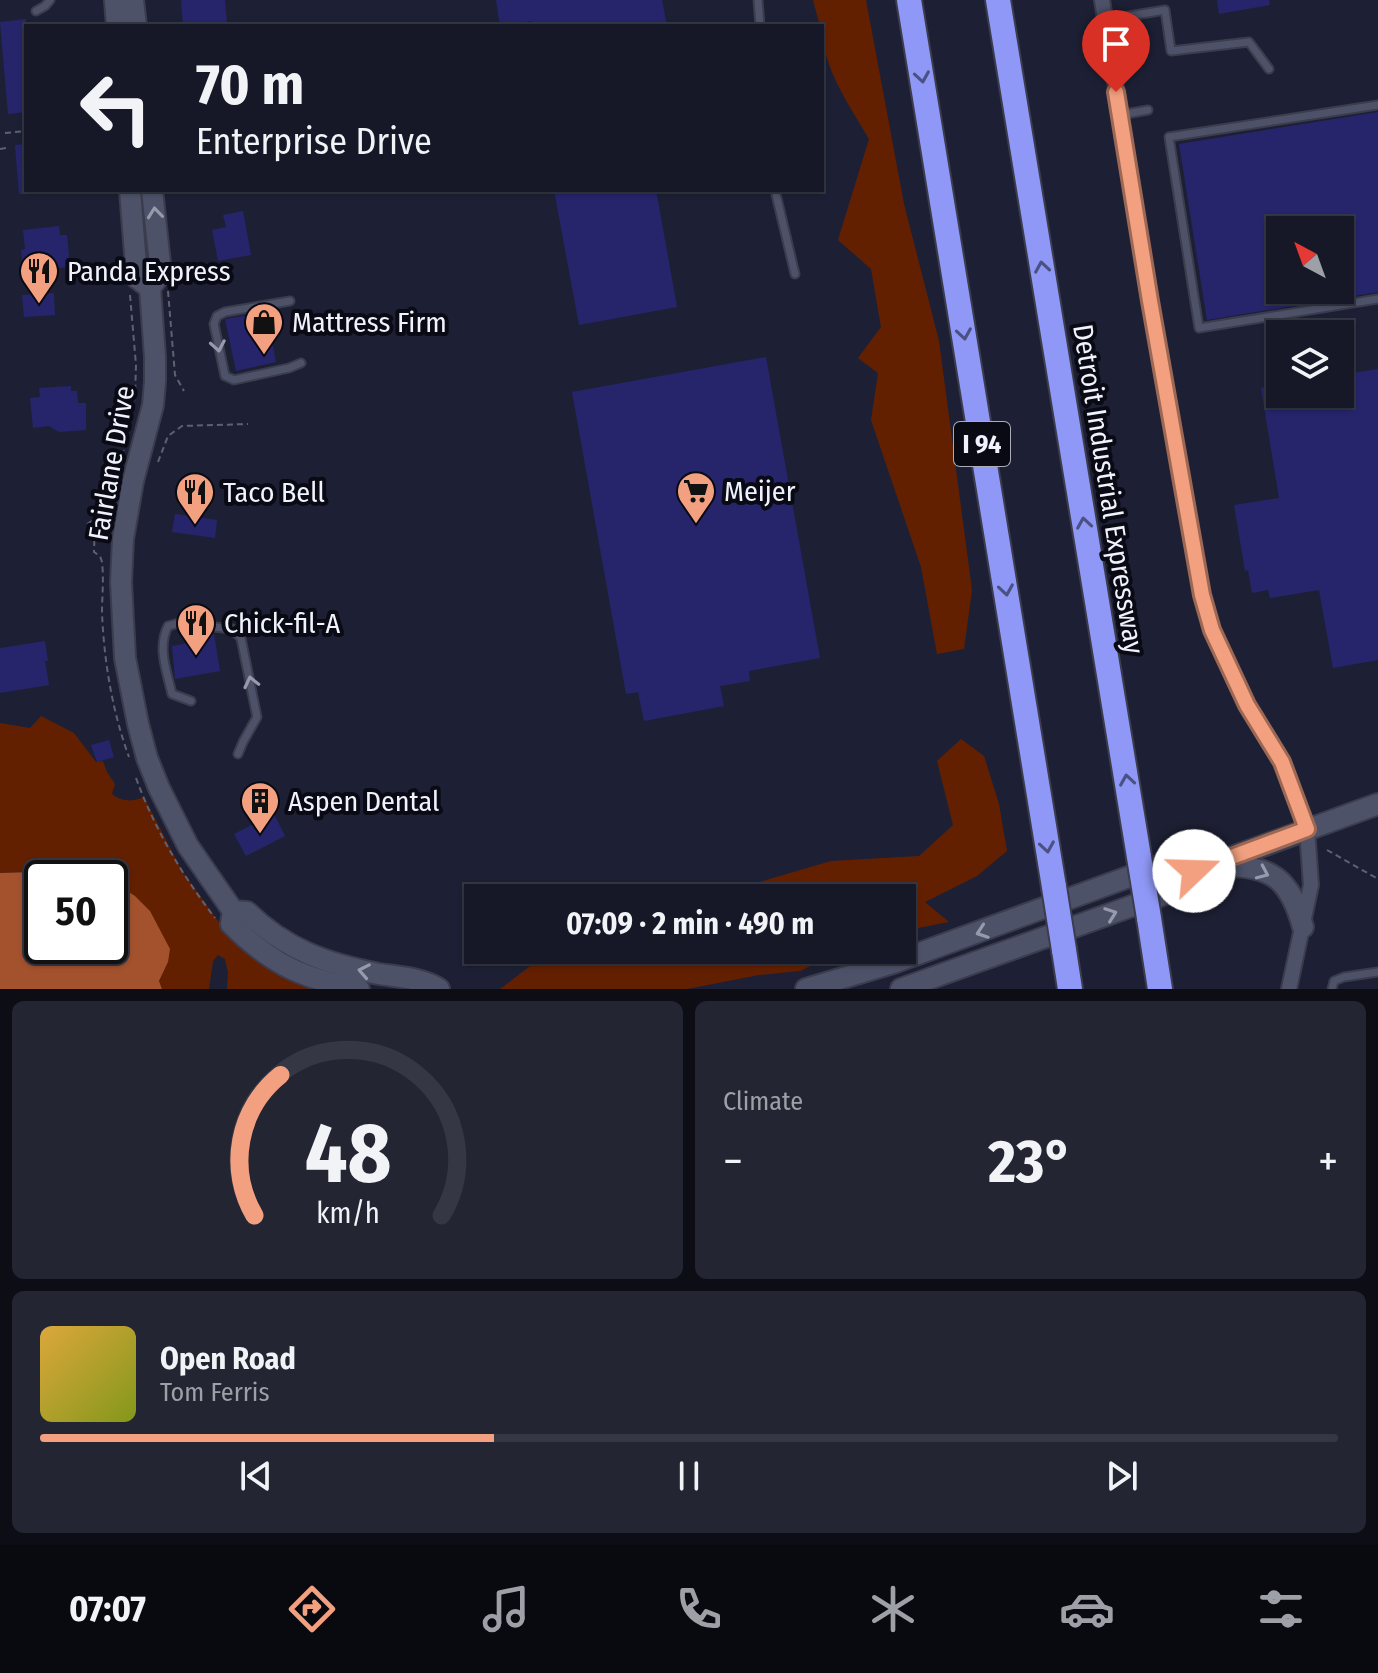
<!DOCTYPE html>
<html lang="en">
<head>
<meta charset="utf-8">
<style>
	:root { --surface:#161827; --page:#232533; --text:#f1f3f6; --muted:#9ea0a7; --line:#353744; --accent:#f2a07f }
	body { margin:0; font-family:"Fira Sans Condensed",sans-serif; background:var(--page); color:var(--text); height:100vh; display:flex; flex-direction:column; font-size:30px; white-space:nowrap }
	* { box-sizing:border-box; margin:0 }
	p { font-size:26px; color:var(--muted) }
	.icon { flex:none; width:44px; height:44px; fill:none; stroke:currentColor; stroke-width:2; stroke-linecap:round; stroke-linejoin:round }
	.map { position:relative; height:989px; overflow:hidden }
	.drawer { display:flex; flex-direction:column; gap:12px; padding:12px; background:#0c0d15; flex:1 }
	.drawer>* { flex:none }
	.banner { position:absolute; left:24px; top:24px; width:800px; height:168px; border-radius:0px; box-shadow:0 2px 6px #0004,0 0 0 2px var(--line); background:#161827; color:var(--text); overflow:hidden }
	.needle { width:52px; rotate:319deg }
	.controls { position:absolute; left:1266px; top:216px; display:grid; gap:16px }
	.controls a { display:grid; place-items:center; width:88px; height:88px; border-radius:0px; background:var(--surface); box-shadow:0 2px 6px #0004,0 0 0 2px var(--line); font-size:40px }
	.speed { position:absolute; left:24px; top:860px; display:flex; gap:16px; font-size:40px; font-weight:700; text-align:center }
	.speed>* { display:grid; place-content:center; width:104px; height:104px; border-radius:50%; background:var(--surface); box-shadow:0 2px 6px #0004,0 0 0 2px var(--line); line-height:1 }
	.speed .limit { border:4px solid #111; border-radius:12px; background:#fff; color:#111 }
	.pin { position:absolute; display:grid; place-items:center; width:68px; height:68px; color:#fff; margin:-82px -34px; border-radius:50% 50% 50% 0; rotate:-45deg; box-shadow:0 0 8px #0007 }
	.pin .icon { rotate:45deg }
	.me { position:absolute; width:88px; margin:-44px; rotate:69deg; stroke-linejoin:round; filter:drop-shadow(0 0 6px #0008) }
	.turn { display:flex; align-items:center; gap:28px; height:168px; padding:0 40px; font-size:36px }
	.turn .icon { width:104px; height:104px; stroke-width:2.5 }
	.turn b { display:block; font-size:56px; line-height:68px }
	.big { font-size:60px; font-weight:700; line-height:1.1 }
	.drawer .tile { flex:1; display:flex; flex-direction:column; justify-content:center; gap:12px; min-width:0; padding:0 28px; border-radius:12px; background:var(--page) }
	.drawer .dial { align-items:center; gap:0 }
	.dial svg { height:208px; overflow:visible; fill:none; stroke:var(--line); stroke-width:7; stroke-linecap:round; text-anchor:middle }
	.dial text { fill:var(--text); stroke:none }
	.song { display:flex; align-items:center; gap:24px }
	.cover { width:96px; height:96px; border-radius:12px; background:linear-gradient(135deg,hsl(40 70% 55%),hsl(70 70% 35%)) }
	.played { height:8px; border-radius:4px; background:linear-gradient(90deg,var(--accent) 35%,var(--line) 35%) }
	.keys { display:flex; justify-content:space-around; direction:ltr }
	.heat { display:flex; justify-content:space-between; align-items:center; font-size:44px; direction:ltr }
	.drawer .tiles { flex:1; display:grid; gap:12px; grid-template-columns:1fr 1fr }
	.tile:last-child { grid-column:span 2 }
	.trip { position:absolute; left:464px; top:884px; width:452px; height:80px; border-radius:0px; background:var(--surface); box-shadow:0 2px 6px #0004,0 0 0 2px var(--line); font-weight:700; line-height:80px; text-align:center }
	.tab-bar { display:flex; height:128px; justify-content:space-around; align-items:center; background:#090a10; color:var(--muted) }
	.tab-bar .icon { width:56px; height:56px }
	.tab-bar .on { color:var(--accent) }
	.tab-bar b { font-size:36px; color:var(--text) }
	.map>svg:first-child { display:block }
</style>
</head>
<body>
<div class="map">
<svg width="1378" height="989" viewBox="0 0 1378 989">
	<rect width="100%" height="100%" fill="#1d2034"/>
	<g fill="#632000">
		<path d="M813,0H866L904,204L939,341L972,590L964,649L937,654L921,567L871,420L878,373L858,358L881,327L871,269L838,240L869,139C849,104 822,68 822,26H820Z"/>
		<path d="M41,716L74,733L96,762L103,761L107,772L115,784L112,794C122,802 132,802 144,797L181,869L223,928L244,949L298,983L324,989H227L228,972L225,959L218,955L213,961L209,989H162L159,981L168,962L110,878L61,871L0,873V723L30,728Z"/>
		<polygon points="961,739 984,756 999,804 1007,851 977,876 925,902 949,922 902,931 902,898 682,898 746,886 831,861 919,856 953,825 937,761"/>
		<polygon points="612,950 843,950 800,971 759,975 687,989 500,989 542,957 603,959"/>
	</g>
	<polygon fill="#a4522e" points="61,871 106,878 42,878 42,946 110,946 110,880 135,896 150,911 170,949 168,962 159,981 162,989 0,989 0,873"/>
	<g fill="#26256b" fill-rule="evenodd">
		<polygon points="181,0 225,0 227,26 183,26"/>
		<polygon points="496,0 662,0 667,26 532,26 532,21 500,26"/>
		<polygon points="1217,0 1269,0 1270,5 1219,14"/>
		<polygon points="26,19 26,112 8,114 0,22"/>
		<path d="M1378,112V292L1207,320L1179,144ZM1280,230H1340V290H1280Z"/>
		<polygon points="26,144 26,193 19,194 15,145"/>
		<polygon points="554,190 656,190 677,307 579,325"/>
		<polygon points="243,211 251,255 218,261 212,230 226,227 223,215"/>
		<polygon points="59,226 60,235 67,235 70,267 27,270 26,260 22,260 21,250 25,249 23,230"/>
		<polygon points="54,293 55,315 24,317 22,295"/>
		<polygon points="266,312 276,362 236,371 225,319"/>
		<polygon points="766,357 820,658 749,671 750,681 720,686 724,706 644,721 638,692 626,694 572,392"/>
		<polygon points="1378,369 1378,660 1333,668 1319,590 1270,598 1268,590 1252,593 1248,570 1245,571 1234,505 1279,498 1261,388 1280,385 1280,394 1340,394 1340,375"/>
		<polygon points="71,386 71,391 77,391 78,403 86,403 86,430 59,432 49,426 33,428 30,398 40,397 39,388"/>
		<polygon points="175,514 217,520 215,538 172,532"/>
		<polygon points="201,632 214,634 220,671 175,679 172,646 193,642 193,639 200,638"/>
		<polygon points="45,641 48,661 45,661 49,685 0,693 0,648"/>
		<polygon points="109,740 114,757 97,762 91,745"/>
		<polygon points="274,814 285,836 246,856 234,834"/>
	</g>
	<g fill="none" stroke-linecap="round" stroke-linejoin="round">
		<g stroke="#3b3c4d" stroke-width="11">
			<g id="lane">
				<polyline points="758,0 760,26"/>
				<polyline points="36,11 45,6 50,0"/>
				<polyline points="1105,20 1165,10 1171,51 1249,42 1269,69"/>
				<polyline points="1378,105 1169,137 1199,328 1378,299"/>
				<polyline points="1120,115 1148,110"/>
				<polyline points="775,190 795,274"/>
				<polyline points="290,301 225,312 217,316 214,324 225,376 234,380 289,368 301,363"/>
				<path d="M191,701L172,694C167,672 157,648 168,626L179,623L232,629L241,638L257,717L243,742L238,754"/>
				<polyline points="1332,989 1334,981 1344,977 1378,972"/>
			</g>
		</g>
		<g stroke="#3b3c4d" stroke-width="18">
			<polyline id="street" points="1102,0 1150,301 1202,595 1212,630 1247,705 1282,762 1307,829 1311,885 1289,989"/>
		</g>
		<g stroke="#3b3c4d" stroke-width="24">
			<g id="secondary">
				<polyline points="115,0 117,26"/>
				<polyline points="133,0 136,26"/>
				<polyline points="130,190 137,278 150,288"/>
				<path d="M152,190L161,273L150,288L155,357V381L153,405L133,481L123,539L121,582L125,658L138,724L147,758L159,788L188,846L233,911L231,924C271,964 303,979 359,989"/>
				<path d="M1222,866C1272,865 1290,879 1303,927"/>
				<polyline points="1185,874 1378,804"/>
				<path d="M233,911L247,912C286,950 327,964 379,974C399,977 422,978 439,989"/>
				<polyline points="806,989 893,963 1164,864 1174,866 1185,874"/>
				<polyline points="901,989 1171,892 1185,874"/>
			</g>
		</g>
		<g stroke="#3b3c4d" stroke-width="28">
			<g id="highway">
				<polyline points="909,0 1054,887"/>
				<polyline points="998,0 1139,857"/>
				<polyline points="1149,918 1160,989"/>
				<polyline points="1064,950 1070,989"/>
			</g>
		</g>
		<g stroke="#5e6172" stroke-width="2" stroke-dasharray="6 4" stroke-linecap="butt">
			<polyline points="5,133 26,131"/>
			<polyline points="0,149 6,148"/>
			<polyline points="168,291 175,375 184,391"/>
			<polyline points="130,295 136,365 135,396 130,424"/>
			<polyline points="158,462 168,436 182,426 248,424"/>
			<path d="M95,520L94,552L100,556L102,562C104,579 102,596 102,613C104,660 112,711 129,757"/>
			<polyline points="87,524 101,515 110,501 128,434"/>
			<path d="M136,778C154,828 182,875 215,918"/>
			<polyline points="1327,850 1378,879"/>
		</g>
		<use href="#lane" stroke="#4e5269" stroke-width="7"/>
		<use href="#street" stroke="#4e5269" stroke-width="14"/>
		<use href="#secondary" stroke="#4e5269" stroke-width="20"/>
		<use href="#highway" stroke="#8f98f6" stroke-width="24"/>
		<g stroke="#3b3c4d" stroke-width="28" stroke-linecap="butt">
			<g id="highway-bridge">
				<polyline points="1139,857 1149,918"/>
				<polyline points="1054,887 1064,950"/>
			</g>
		</g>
		<use href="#highway-bridge" stroke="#8f98f6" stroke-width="24"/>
	</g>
	<defs><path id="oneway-chevron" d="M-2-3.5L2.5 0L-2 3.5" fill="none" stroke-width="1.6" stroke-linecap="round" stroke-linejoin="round" transform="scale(2)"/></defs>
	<g stroke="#4c5184">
		<use href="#oneway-chevron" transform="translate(922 77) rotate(81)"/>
		<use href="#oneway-chevron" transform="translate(1042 267) rotate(-99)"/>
		<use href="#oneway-chevron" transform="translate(964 334) rotate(81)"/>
		<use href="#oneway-chevron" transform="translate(1084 523) rotate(-99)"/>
		<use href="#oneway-chevron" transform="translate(1006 590) rotate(81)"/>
		<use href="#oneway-chevron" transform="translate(1127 780) rotate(-99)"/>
		<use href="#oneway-chevron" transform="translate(1047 847) rotate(81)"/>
	</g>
	<g stroke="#979aac">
		<use href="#oneway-chevron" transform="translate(155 213) rotate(-96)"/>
		<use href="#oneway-chevron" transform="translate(218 346) rotate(80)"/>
		<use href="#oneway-chevron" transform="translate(251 682) rotate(-103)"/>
		<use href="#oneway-chevron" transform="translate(1263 873) rotate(24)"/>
		<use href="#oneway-chevron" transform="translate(1111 914) rotate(-20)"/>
		<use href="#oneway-chevron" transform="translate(982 932) rotate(161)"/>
		<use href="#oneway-chevron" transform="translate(364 971) rotate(-169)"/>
	</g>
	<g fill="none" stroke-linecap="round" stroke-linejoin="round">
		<g stroke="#9d6853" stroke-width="20">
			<polyline id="route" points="1116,92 1150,301 1202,595 1212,630 1247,705 1282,762 1307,829 1194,871"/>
		</g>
		<use href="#route" stroke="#f2a07f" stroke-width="14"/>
	</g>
	<defs>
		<g id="restaurant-pin" transform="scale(2)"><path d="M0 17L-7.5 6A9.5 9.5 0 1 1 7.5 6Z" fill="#f2a07f" stroke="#090a13"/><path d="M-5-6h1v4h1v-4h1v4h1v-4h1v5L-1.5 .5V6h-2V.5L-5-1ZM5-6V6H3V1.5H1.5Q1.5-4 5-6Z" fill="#111"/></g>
		<g id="shop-pin" transform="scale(2)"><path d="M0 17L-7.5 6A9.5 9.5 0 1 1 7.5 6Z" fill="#f2a07f" stroke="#090a13"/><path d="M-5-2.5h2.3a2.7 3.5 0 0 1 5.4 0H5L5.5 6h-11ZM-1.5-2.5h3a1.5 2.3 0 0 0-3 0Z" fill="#111"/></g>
		<g id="supermarket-pin" transform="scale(2)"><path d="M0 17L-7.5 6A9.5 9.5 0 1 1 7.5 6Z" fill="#f2a07f" stroke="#090a13"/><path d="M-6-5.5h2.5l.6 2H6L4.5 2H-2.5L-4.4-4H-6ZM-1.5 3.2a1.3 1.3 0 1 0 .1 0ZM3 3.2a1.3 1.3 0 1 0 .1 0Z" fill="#111"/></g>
		<g id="building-pin" transform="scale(2)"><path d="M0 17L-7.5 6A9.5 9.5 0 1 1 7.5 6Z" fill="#f2a07f" stroke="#090a13"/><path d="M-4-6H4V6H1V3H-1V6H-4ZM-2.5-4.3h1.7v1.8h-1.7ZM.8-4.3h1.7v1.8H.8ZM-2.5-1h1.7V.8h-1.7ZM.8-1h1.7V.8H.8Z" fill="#111"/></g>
	</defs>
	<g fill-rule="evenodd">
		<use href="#restaurant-pin" x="39" y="271"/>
		<use href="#shop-pin" x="264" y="322"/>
		<use href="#supermarket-pin" x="696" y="491"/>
		<use href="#restaurant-pin" x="195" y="492"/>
		<use href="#restaurant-pin" x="196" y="623"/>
		<use href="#building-pin" x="260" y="801"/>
	</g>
	<g text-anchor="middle" stroke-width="8" stroke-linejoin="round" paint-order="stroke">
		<rect fill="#090a13" stroke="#abacb7" stroke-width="2" x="954" y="422" width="56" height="44" rx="6"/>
		<g font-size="26" font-weight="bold" fill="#f0f2fd">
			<text x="982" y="453">I 94</text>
		</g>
		<g font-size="28" fill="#f0f2fd" stroke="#090a13" text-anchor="start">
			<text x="67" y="281">Panda Express</text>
			<text x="292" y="332">Mattress Firm</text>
			<text x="724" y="501">Meijer</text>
			<text x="223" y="502">Taco Bell</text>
			<text x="224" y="633">Chick-fil-A</text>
			<text x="288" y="811">Aspen Dental</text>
		</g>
		<g font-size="28" fill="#f0f2fd" stroke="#090a13">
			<text transform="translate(111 463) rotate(-80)" y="10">Fairlane Drive</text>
			<text transform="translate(1109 489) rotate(81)" y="10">Detroit Industrial Expressway</text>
		</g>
	</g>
</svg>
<div class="controls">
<a><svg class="needle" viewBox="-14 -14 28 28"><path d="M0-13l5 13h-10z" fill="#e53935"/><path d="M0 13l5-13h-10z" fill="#9ea0a7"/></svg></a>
<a><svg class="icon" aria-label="layers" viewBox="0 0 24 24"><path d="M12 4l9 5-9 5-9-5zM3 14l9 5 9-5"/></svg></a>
</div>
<div class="speed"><div class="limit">50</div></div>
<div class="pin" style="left:1116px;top:92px;background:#d93025"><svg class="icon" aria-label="arrive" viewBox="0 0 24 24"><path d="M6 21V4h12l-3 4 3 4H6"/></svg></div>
<svg class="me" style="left:1194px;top:871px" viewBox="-20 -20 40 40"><circle r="19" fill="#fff"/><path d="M0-13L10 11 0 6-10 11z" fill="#f2a07f"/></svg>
<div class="trip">07:09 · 2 min · 490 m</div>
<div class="banner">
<div class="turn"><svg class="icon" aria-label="left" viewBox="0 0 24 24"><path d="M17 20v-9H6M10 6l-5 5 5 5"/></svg><div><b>70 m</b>Enterprise Drive</div></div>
</div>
</div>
<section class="drawer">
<div class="tiles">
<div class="tile dial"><svg viewBox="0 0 100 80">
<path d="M14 69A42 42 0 1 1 86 69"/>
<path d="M14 69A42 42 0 0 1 24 15" stroke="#f2a07f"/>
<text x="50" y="56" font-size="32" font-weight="700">48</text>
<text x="50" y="72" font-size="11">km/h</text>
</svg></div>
<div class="tile"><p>Climate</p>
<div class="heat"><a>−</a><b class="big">23°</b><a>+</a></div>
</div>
<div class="tile">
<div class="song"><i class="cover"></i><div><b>Open Road</b><p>Tom Ferris</p></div></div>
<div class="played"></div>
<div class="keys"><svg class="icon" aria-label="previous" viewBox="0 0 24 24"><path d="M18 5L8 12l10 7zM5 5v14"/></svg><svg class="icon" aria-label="pause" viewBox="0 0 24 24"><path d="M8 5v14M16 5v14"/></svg><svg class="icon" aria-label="next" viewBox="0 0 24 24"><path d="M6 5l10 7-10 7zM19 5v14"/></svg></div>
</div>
</div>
</section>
<nav class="tab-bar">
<b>07:07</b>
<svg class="icon on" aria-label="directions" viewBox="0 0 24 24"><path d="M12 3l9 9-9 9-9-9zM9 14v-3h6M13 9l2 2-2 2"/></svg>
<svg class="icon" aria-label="music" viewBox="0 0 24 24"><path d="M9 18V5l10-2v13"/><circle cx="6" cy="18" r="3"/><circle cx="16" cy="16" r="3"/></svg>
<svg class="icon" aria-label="phone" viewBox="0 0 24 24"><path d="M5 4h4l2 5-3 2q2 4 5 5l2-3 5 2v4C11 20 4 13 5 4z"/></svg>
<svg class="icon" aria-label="climate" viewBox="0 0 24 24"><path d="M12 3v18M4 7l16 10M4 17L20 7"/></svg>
<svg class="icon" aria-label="car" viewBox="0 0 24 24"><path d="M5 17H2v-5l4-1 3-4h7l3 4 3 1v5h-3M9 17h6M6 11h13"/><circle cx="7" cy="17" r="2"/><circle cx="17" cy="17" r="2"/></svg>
<svg class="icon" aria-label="filters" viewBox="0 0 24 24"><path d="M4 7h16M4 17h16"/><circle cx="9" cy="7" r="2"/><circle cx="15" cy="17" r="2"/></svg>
</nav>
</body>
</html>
